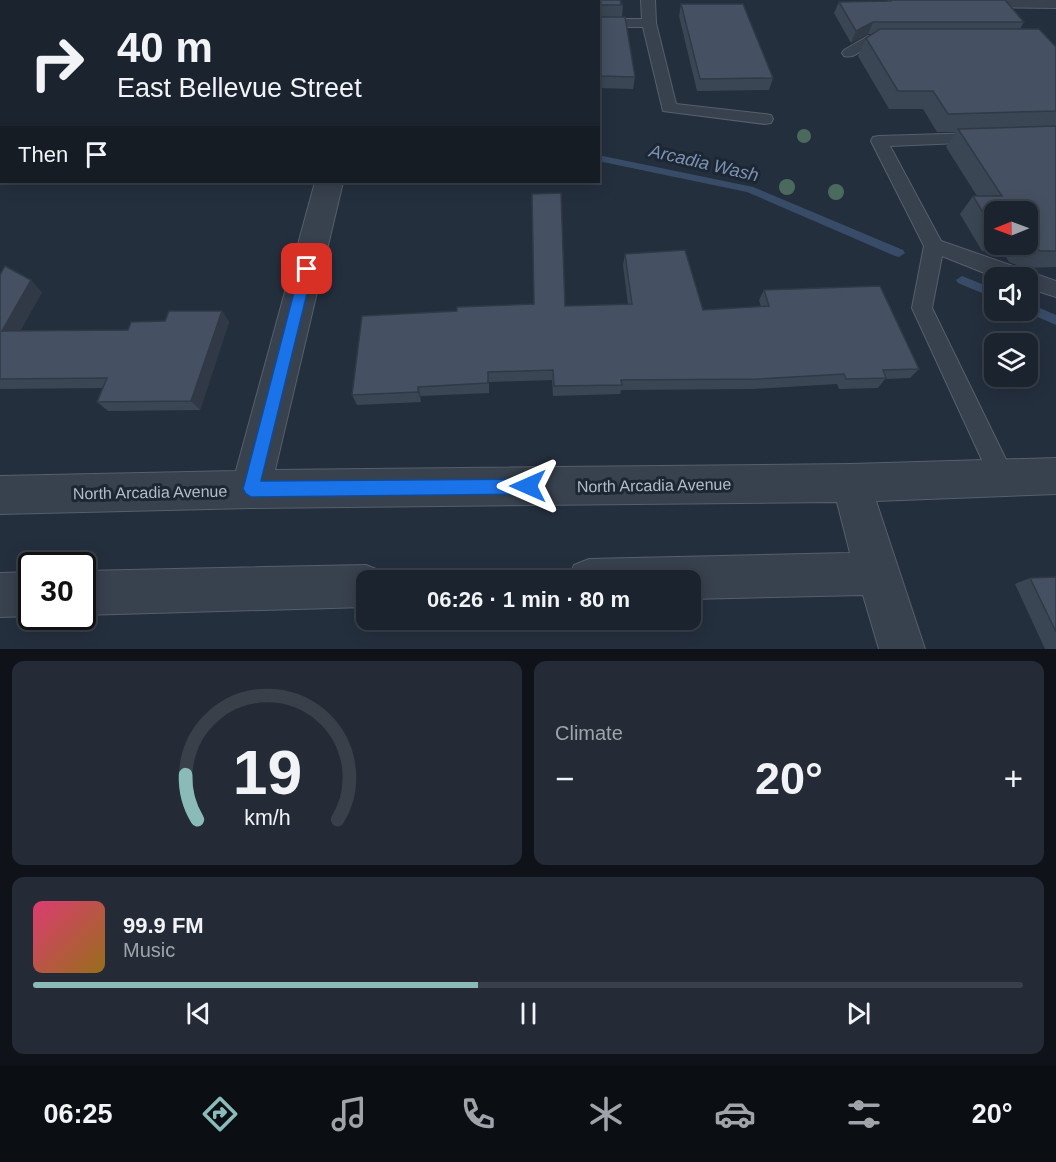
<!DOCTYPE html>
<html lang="en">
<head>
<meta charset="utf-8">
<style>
	:root { --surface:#1b232e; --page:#242b36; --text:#f1f3f6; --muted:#a0a4aa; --line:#39404a; --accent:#8bbbb9 }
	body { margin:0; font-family:Helvetica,sans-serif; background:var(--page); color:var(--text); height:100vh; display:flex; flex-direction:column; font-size:22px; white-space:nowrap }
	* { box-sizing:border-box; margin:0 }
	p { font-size:20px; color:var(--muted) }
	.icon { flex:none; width:33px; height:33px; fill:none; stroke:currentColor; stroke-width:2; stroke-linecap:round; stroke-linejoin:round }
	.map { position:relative; height:649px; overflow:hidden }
	.drawer { display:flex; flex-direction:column; gap:12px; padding:12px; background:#0f1319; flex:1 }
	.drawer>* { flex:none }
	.banner { position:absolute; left:0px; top:0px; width:600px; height:183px; box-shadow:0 3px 15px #0003,0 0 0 2px var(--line); background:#1b232e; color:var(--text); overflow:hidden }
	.needle { width:39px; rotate:269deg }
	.buttons { position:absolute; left:984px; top:201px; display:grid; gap:12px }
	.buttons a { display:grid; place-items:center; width:54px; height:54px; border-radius:12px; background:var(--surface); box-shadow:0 3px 15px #0003,0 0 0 2px var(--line); font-size:30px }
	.speed { position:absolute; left:18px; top:552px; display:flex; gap:12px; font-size:30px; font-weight:700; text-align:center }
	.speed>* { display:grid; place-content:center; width:78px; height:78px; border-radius:50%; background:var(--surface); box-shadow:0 3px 15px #0003,0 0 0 2px var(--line); line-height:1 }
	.speed .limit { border:3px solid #111; border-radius:9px; background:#fff; color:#111 }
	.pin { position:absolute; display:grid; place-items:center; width:51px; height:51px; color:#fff; margin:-26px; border-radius:12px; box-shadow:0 3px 9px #0006 }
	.me { position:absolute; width:66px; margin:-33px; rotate:270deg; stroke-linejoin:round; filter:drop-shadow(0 0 4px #0008) }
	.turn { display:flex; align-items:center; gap:21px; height:126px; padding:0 18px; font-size:27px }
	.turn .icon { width:78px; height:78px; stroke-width:2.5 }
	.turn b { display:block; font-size:42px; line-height:51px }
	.then { display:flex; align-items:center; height:57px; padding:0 18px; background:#0003; gap:12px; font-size:22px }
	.big { font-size:45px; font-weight:800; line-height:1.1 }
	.drawer .card { flex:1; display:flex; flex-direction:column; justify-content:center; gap:9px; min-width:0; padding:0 21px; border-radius:12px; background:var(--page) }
	.drawer .dial { align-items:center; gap:0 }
	.dial svg { height:156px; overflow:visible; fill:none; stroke:var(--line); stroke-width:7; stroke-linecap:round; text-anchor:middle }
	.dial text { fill:var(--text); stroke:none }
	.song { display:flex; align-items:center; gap:18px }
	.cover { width:72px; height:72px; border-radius:9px; background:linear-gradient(135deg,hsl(340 70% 55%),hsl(40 70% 35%)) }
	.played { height:6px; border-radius:3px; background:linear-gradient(90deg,var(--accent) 45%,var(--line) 45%) }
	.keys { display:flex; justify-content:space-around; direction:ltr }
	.heat { display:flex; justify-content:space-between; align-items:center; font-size:33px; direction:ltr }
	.drawer .tiles { flex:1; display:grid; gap:12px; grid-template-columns:1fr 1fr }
	.card:last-child { grid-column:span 2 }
	.trip { position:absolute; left:356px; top:570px; width:345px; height:60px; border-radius:12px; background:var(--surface); box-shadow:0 3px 15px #0003,0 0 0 2px var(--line); font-weight:800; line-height:60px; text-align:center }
	.dock { display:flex; height:96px; justify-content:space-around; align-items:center; background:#0b0e12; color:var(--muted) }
	.dock .icon { width:42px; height:42px }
	.dock .on { color:var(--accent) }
	.dock b { font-size:27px; color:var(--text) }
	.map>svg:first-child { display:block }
</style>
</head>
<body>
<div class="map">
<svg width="1056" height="649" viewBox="0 0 1056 649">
	<rect width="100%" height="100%" fill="#242f3e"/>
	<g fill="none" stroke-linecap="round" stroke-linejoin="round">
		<g fill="#394c67" fill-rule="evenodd">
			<rect x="0" y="38" width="2" height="4"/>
			<polygon points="598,155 753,187 903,250 905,253 899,257 895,256 747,192 598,161"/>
			<polygon points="962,276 994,289 994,298 958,283 956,280"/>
			<polygon points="1028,303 1056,315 1056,325 1024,311 1028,310"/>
		</g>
		<g stroke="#565f6c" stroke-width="2">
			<g id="lane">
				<polygon points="641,0 655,0 656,23 676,104 765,114 771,115 773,119 771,123 765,124 663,111 643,27 598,27 598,19 642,19"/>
				<polygon points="982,0 1056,0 1056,8 977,7 975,4"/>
				<path d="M868,36H891L898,40C890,48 880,41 870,45C860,49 856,59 844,56L842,53L844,50Z"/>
				<polygon points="978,133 984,134 986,138 984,142 890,146 941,241 1056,281 1056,297 1028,288 1028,278 997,278 942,256 932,308 1015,478 1012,486 1003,490 994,486 912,308 924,246 871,141 873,137 879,136"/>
			</g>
		</g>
		<g stroke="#565f6c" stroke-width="2">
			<g id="street">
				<rect x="364" y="0" width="20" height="2"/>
				<polygon points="315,182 343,182 275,470 851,464 1056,458 1056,494 876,501 925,649 879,649 863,595 690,599 690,580 568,580 574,565 589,559 850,553 837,502 251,508 0,514 0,476 236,471"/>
				<polygon points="366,565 381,571 385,580 366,580 366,607 82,615 82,571"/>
				<polygon points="32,572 32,616 0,617 0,573"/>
			</g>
		</g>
		<use href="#lane" fill="#38414e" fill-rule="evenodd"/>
		<use href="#street" fill="#38414e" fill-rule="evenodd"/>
	</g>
	<g fill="#4b6a5d">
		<circle cx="804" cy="136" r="7"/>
		<circle cx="787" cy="187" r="8"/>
		<circle cx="836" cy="192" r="8"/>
	</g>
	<g fill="#3b4654" fill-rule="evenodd">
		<path d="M888,0H1005L1024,22L1020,29L1056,47V267L1025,268L1009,262L1002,250L982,251L960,214L973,196H977L946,147L956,132H937L923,109H889L858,56L866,38L873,34H868L851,43L834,13L839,2L887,1ZM994,212L1028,244H994Z"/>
		<polygon points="598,2 623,5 622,17 598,17"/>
		<polygon points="681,4 773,78 769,90 697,91 679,16"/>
		<polygon points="598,17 635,77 633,89 598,88"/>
		<polygon points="625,254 703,310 761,307 759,300 764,290 919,369 910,378 885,379 878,388 839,389 837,384 753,389 621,390 620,394 553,396 552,380 489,382 489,393 421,396 421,402 357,405 352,395 457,311 533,304 565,306 628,304 623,265"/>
		<polygon points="0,275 42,292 20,331 128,330 165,321 222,311 229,322 200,410 108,411 97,402 103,388 0,389"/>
		<polygon points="1056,577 1056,649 1045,649 1015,584 1030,578"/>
	</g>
	<g fill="#303945">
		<polygon points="873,22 868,34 851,43 856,31"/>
		<polygon points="31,280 42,292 14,341 2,331"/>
		<polygon points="222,311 229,322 200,410 191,401"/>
		<polygon points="418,387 421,396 421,402 418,392"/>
	</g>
	<g fill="#455162" stroke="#303945" stroke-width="1.5">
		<polygon points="51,0 321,0 320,2 50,2"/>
		<polygon points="423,0 620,0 621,4 623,5 599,5 598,8 598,2 423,2"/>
		<polygon points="891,0 1005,0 1024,22 873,22 856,31 839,2 891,1"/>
		<polygon points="681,4 743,4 773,78 700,79"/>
		<polygon points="598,17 625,17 635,77 600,76 598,69"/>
		<polygon points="880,29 1039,29 1056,47 1056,111 948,114 933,91 898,91 866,38"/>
		<polygon points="1056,126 1056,251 1041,251 1024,244 1028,244 1028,212 994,212 994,231 973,196 1002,196 958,129"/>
		<polygon points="561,193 565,306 632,304 625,254 685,250 703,310 769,306 764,290 880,286 919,369 883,370 886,378 846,379 844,374 758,379 621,380 622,385 554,386 553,370 488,372 488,383 418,387 418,392 352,395 362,316 457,311 457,307 534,304 532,194"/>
		<polygon points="5,266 31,280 2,331 128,330 131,322 165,321 169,311 222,311 191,401 97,402 107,378 0,379 0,275"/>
		<polygon points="1056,577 1056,632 1030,578"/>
	</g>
	<polygon fill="#1a73e8" stroke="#114b97" stroke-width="1.5" points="307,265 313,269 261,481 528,479 534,481 537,486 534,492 528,494 251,497 246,494 243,489 300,269"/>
	<g text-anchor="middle" stroke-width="6" stroke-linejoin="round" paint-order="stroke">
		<g font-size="16" fill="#b4bcc9" stroke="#1d2633">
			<text transform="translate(654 485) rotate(-1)" y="6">North Arcadia Avenue</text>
			<text transform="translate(150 492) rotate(-1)" y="6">North Arcadia Avenue</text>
		</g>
		<g font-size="18" font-style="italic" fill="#7c92b1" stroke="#1d2633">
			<text transform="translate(704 163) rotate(13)" y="6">Arcadia Wash</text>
		</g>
	</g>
</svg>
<div class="buttons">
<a><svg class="needle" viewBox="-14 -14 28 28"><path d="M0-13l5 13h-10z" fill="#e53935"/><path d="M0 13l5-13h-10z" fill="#a0a4aa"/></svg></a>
<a><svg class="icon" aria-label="sound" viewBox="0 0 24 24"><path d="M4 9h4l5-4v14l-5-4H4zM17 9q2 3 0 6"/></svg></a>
<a><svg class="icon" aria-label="layers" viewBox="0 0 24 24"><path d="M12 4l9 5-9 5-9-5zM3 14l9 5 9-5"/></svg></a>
</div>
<div class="speed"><div class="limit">30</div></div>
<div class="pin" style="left:307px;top:269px;background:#d93025"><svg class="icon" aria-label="arrive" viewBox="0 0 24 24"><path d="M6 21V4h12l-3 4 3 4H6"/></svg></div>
<svg class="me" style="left:528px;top:486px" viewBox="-20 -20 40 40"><path d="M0-17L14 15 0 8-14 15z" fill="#1a73e8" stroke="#fff" stroke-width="4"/></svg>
<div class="trip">06:26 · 1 min · 80 m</div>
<div class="banner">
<div class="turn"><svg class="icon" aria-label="right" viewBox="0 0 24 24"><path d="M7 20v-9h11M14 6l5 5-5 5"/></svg><div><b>40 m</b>East Bellevue Street</div></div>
<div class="then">Then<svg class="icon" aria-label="arrive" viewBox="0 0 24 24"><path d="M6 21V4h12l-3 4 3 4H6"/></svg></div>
</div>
</div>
<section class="drawer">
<div class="tiles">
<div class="card dial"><svg viewBox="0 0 100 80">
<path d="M14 69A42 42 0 1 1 86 69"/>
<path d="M14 69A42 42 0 0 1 8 46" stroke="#8bbbb9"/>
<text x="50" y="56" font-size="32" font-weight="700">19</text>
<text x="50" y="72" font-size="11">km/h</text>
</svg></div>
<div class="card"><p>Climate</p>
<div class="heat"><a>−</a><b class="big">20°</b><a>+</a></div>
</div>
<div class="card">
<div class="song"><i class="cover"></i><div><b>99.9 FM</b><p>Music</p></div></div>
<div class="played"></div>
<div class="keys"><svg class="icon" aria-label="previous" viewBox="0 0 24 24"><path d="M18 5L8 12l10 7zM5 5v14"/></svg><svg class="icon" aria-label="pause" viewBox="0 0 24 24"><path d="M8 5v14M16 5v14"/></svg><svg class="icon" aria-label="next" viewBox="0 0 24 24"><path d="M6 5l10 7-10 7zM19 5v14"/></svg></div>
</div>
</div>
</section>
<nav class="dock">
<b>06:25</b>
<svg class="icon on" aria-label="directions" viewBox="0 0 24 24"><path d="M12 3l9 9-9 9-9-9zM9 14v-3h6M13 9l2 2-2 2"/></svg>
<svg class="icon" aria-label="music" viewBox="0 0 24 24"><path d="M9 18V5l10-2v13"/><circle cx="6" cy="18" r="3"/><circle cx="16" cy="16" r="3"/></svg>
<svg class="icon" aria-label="phone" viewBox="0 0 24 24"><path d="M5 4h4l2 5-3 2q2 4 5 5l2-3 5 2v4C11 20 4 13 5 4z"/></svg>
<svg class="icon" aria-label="climate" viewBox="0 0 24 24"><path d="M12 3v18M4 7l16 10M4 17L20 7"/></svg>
<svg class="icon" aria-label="car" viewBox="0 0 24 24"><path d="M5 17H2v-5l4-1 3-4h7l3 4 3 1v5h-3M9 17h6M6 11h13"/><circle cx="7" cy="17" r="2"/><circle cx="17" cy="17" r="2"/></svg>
<svg class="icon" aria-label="filters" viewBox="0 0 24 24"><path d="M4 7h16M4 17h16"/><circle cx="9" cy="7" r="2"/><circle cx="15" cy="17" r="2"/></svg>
<b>20°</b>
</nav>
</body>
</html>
